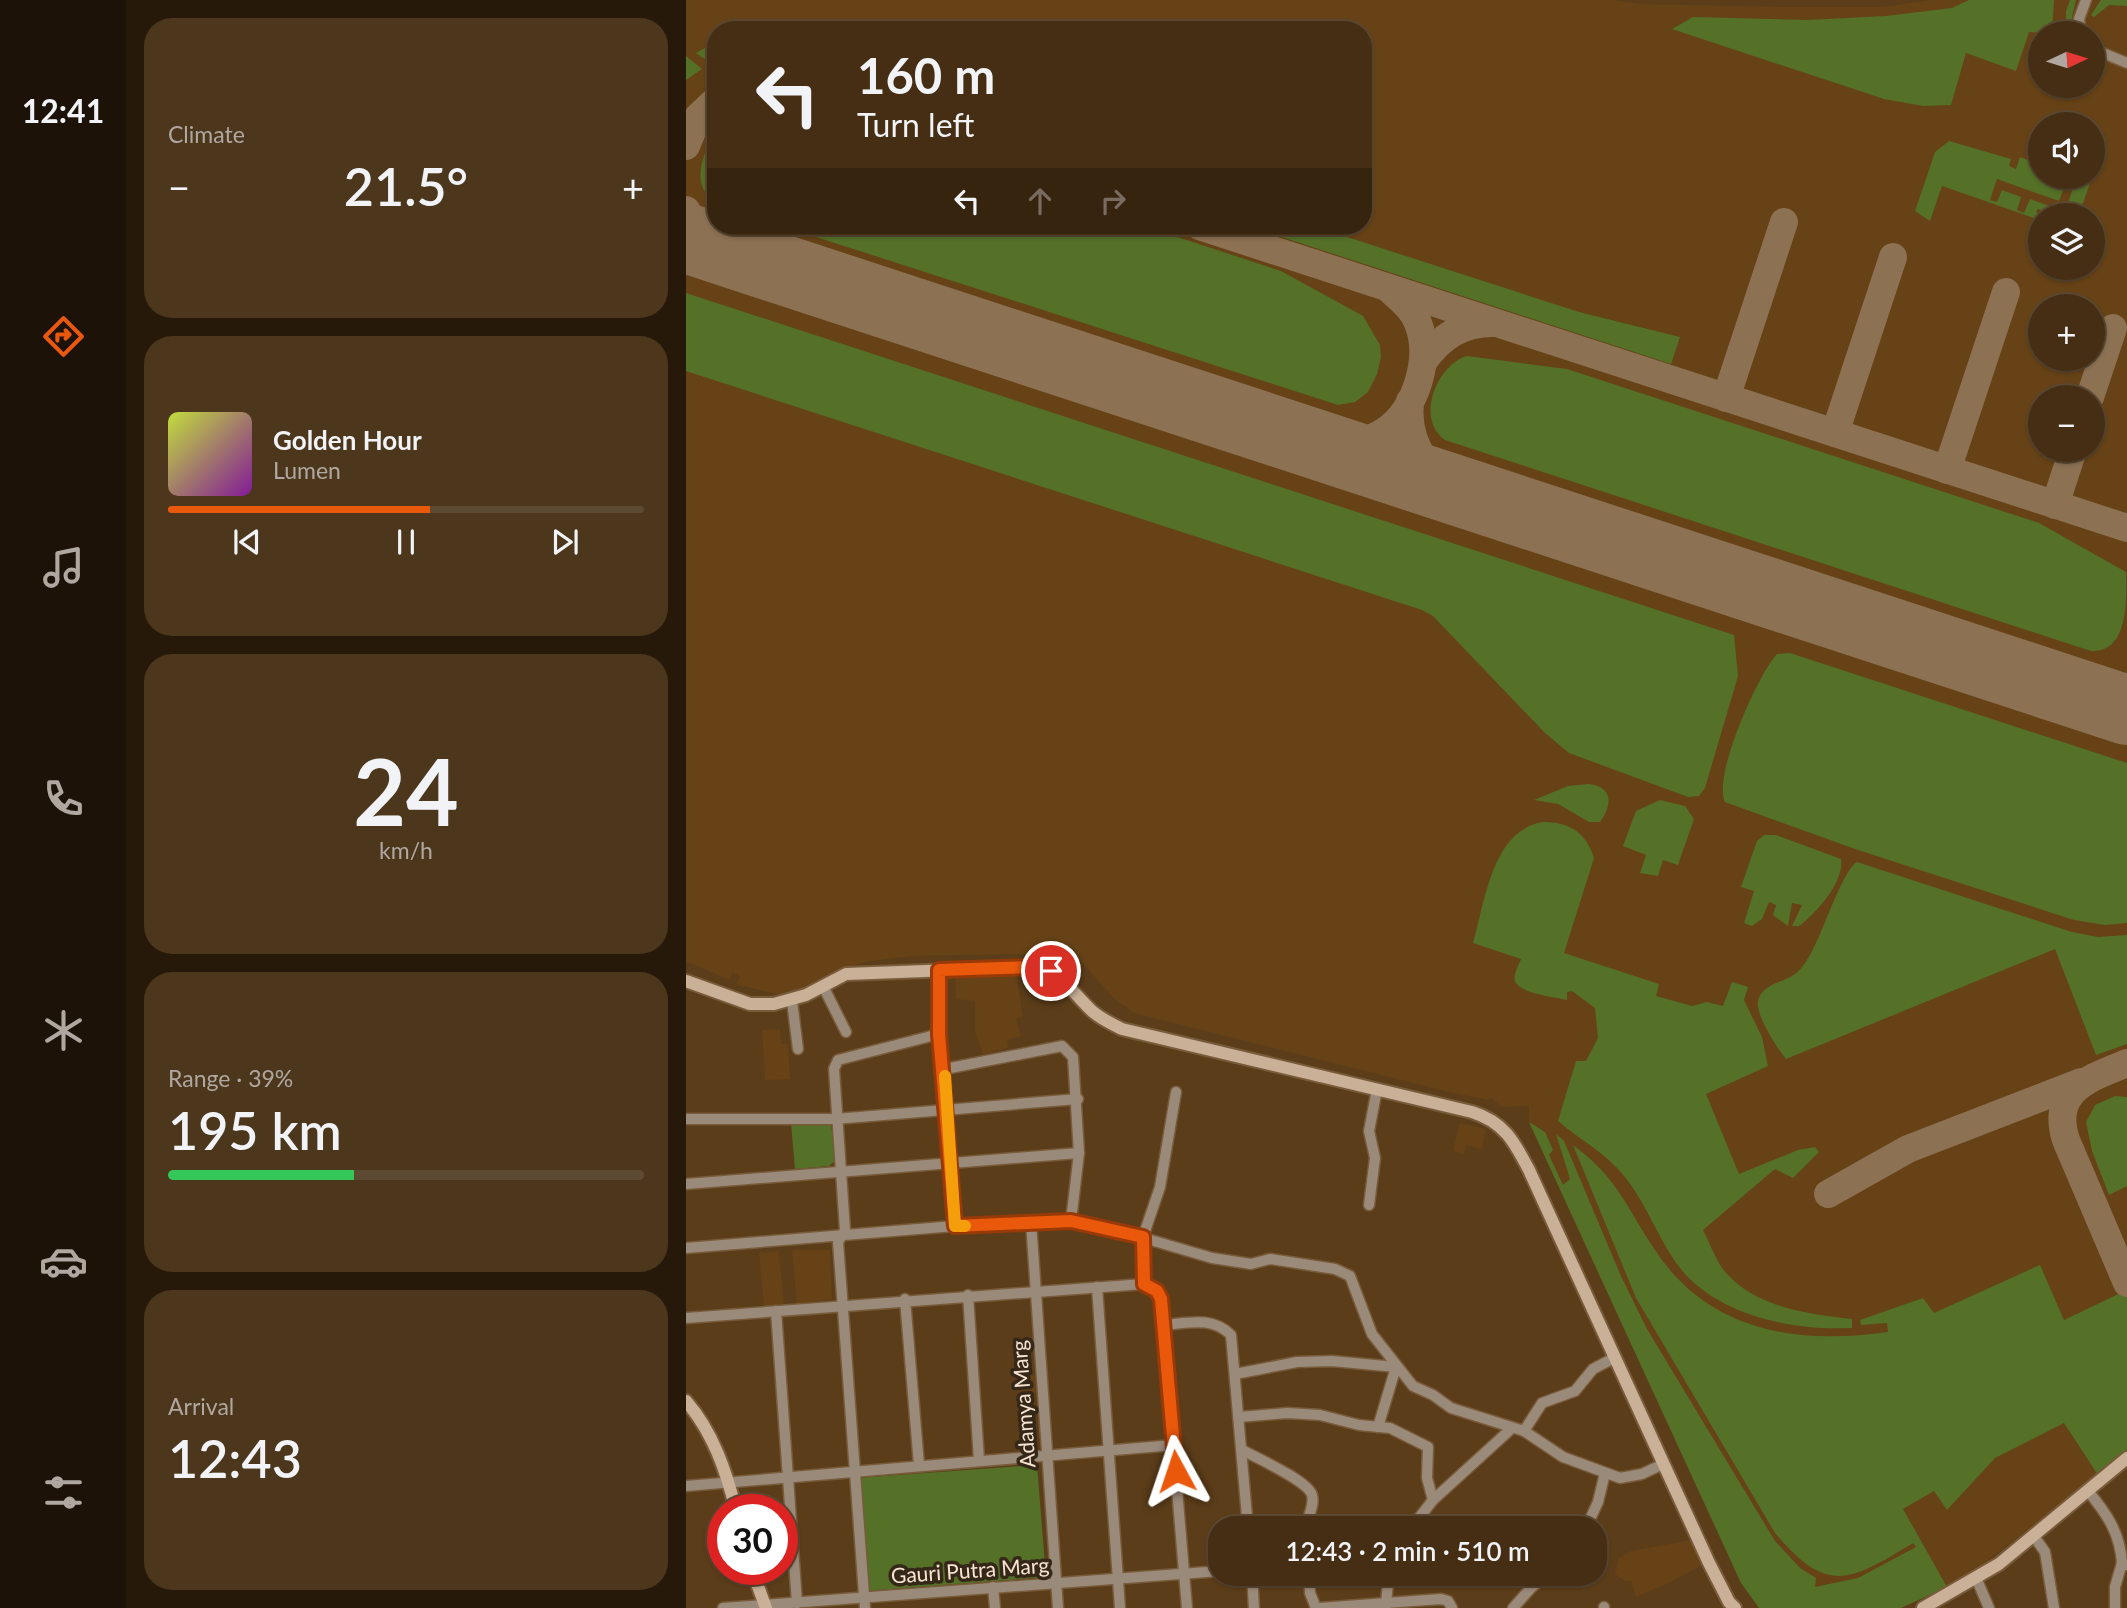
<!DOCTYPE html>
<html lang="en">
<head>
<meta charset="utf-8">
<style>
	:root { --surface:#452e13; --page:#4c361c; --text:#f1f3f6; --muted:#b0a8a0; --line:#5d4a33; --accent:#ea580c }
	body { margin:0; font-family:Lato,sans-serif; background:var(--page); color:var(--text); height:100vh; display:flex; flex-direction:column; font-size:26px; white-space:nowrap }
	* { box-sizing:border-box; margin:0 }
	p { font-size:23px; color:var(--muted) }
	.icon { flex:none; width:38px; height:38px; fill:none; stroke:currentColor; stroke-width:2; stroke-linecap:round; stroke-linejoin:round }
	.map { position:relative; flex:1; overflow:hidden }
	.side { display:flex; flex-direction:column; gap:18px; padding:18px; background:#26190a; width:560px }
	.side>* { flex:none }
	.banner { position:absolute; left:21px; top:21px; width:665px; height:214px; border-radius:28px; box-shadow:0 2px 5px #0004,0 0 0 2px var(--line); background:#452e13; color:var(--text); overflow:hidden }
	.needle { width:46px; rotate:86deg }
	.tools { position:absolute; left:1342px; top:21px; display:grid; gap:14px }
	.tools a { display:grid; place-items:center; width:77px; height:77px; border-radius:50%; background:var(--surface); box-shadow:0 2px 5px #0004,0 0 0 2px var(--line); font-size:35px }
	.speed { position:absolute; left:21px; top:1494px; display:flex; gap:14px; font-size:35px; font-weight:700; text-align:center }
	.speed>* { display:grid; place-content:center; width:91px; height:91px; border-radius:50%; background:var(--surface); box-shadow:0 2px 5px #0004,0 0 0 2px var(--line); line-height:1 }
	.speed .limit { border:10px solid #d22; background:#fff; color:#111 }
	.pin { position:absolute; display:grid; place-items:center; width:60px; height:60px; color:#fff; margin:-30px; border:4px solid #fff; border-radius:50%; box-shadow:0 2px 7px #0007 }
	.me { position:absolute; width:77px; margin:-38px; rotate:355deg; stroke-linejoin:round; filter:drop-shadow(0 0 5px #0008) }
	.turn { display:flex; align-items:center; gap:24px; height:147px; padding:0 35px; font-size:32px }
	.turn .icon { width:91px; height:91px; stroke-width:2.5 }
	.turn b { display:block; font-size:49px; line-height:60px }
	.lanes { display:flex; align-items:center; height:66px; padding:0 35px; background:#0003; justify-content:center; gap:35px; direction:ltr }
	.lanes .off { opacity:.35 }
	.big { font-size:52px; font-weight:600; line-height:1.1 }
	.side .widget { flex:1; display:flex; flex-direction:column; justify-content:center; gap:10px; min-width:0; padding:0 24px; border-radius:28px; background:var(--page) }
	.side .dial { align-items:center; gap:0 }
	.dial b { font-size:91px; line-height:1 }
	.song { display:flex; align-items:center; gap:21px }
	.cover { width:84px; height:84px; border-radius:10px; background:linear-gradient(135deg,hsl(70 70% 55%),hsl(290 70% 35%)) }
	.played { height:7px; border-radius:4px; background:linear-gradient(90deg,var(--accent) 55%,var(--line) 55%) }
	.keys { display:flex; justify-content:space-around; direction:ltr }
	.heat { display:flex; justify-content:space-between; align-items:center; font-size:38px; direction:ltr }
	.charge { height:10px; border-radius:5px; background:linear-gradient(90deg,#34c759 39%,var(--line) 0) }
	.trip { position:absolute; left:522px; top:1516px; width:399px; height:70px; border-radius:28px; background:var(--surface); box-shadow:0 2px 5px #0004,0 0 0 2px var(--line); font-weight:600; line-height:70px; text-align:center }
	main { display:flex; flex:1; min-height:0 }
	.dock { display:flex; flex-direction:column; width:126px; justify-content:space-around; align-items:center; background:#1c1208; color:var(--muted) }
	.dock .icon { width:49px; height:49px }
	.dock .selected { color:var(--accent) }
	.dock b { font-size:32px; color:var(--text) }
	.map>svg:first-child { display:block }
</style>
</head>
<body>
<main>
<nav class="dock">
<b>12:41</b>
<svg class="icon selected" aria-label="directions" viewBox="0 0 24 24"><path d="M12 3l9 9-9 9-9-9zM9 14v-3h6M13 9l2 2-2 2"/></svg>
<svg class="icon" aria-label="music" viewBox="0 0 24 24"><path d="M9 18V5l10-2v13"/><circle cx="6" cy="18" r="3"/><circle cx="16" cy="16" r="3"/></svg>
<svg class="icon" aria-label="phone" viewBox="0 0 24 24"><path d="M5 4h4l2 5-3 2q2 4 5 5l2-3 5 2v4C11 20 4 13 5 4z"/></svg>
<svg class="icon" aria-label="climate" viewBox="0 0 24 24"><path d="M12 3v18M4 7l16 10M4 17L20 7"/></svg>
<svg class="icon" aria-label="car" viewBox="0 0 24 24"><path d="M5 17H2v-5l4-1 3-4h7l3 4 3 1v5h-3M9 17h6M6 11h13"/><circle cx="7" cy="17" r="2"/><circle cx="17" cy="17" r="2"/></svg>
<svg class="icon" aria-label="filters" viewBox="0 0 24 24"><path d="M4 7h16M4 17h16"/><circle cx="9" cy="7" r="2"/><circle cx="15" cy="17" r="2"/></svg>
</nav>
<section class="side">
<div class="widget"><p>Climate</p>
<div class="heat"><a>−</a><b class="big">21.5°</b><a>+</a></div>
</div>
<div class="widget">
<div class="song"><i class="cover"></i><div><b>Golden Hour</b><p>Lumen</p></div></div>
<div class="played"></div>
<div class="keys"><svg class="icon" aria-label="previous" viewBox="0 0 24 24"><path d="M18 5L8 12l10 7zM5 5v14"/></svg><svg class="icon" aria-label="pause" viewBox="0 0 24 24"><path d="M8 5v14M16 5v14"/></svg><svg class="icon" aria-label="next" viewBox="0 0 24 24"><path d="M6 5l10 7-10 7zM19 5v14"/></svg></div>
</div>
<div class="widget dial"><b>24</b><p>km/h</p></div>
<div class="widget"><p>Range · 39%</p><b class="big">195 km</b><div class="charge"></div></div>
<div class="widget"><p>Arrival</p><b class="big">12:43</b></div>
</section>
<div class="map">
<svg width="1441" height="1608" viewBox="0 0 1441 1608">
	<rect width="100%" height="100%" fill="#5c3d19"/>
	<g fill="#664216" fill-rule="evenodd">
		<path d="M0,0H926L955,4L1109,7H1196L1246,0H1441V1452L1282,1576L1215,1608H1073L1055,1583L850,1138L843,1122V1106L815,1107L805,1097L803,1100L767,1093L448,1013L430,1000L394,961L378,953L226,956L178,962L112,992L90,994L50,984L54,976L47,972L43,980L0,961ZM30,30H677V226H30ZM1354,33H1407V86H1354ZM1354,124H1407V177H1354ZM1354,215H1407V268H1354ZM1354,306H1407V359H1354ZM1354,397H1407V450H1354Z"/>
		<polygon points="330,972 337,1017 330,1019 335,1036 321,1040 322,1048 297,1054 289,1031 289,1001 270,999 269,974"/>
		<polygon points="94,1029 95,1044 102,1044 104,1079 79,1080 76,1030"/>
		<polygon points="774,1123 800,1129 796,1149 780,1145 778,1154 767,1151"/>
		<polygon points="106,1250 144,1250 146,1299 111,1304"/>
		<polygon points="93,1251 98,1305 78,1307 73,1253"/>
		<polygon points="338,1376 349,1376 350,1393 339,1394"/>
		<polygon points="1005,1540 1016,1565 983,1583 950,1597 945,1581 939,1581 929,1574 933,1558 945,1551"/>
	</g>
	<g fill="#547127">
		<polygon points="1283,0 1368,0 1366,33 1343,32 1330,71 1280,53 1265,105 1237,106 1198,99 986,29 1007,17 1121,20 1200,16 1266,8"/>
		<polygon points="1384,0 1390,0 1386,17 1390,33 1380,33 1380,11"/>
		<polygon points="1415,0 1441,0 1441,6 1423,5 1408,17 1405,15"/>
		<polygon points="26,44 30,44 30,67 10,53"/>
		<polygon points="0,56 16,69 0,80"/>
		<path d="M30,130V202C3,188 17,151 30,130Z"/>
		<polygon points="1263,141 1325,159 1323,166 1330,169 1334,157 1354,164 1354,177 1368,177 1367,181 1376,184 1379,177 1382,177 1373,201 1311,179 1304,200 1311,202 1316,190 1335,197 1331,210 1338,213 1344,199 1386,214 1389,206 1382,203 1391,177 1405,180 1393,215 1371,215 1352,209 1350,212 1358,215 1354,215 1354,220 1256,186 1244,221 1229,211 1249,152"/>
		<polygon points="96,226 458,226 595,271 677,316 694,345 695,357 691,374 682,392 669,402 652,405"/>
		<polygon points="562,226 627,226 893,312 994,337 985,364"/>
		<polygon points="0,293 1048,635 1052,676 1019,788 1013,796 1002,797 883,753 859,733 747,616 736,610 0,371"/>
		<path d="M781,356L881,369L1353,523L1440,572C1441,605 1441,653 1405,651L759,440C729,420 750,365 781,356Z"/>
		<path d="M1104,653L1441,763V923L1419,925L1388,920L1169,849L1039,802C1026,777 1072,674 1091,654Z"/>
		<path d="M902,784C927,786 927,805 914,822H903L872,804L848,800L882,786Z"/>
		<polygon points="974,800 999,806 1008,819 992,865 977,860 972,876 954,873 960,855 937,846 950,811"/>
		<path d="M857,822C883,822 900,832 908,858L878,953L973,984L970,996L1006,1006L1021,1002L1037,1006L1046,982L1062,987L1058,1000L1076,1037L1082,1066L1020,1094L1053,1174L1112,1150L1129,1147L1133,1152L1107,1178L1089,1169L1017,1230L1019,1234C1025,1246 1031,1263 1040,1273C1072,1308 1121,1314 1166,1319V1328C1108,1331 1032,1316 994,1268C972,1239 961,1204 938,1176C920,1153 894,1140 872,1121L890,1061H900L912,1038L909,1008L886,991L881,992V1000C869,997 834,994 829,981C827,974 833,965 835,959L787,943C799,902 806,830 857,822Z"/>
		<path d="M1078,835H1090L1155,859C1159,881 1130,914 1113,926H1106L1116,905L1106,903L1102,926L1087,915L1090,905L1083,902L1076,919L1066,926L1058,923L1068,891L1055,887L1071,841Z"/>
		<path d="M1171,862L1386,932L1412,937L1441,935V1044L1410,1055L1369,949L1100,1059C1091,1048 1070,1016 1072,1002C1074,984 1097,983 1109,974C1116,969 1121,960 1125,953C1136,935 1157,869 1171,862Z"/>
		<polygon points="1429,1096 1441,1097 1441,1186 1423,1195 1406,1151 1400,1122 1409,1105"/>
		<path d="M843,1122L859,1132L867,1150L863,1155L877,1185L884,1179L870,1134L878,1141L935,1276L961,1329L1089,1541L1114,1568L1130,1578L1129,1587L1172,1578L1230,1547L1227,1543C1163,1582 1141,1595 1089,1533L950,1298L887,1145C932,1178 940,1207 969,1250C1023,1332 1112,1345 1202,1332L1201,1323L1175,1325L1174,1320L1237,1298L1248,1313L1354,1265L1378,1320L1441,1290V1452L1412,1475L1378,1423L1309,1458L1261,1510L1248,1491L1217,1509L1261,1587L1215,1608H1073L1055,1583Z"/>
		<polygon points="105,1123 145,1125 150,1160 143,1166 109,1169"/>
		<polygon points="351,1465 360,1577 180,1591 171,1478"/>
	</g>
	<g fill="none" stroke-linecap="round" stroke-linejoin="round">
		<g stroke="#8c7152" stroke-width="28">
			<polyline points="0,146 12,117 30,100"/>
			<polyline points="0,210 12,230 40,252"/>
			<polyline points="513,226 1441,528"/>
			<path d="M737,362C755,336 776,323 807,323"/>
			<polyline points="1404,397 1427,328"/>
			<polyline points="1040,398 1098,222"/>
			<path d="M724,401C720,440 737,461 762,488"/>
			<polyline points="1149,433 1207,257"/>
			<path d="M642,448C662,445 681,443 699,431C730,410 746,358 732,323C727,309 715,300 704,290"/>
			<polyline points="1261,470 1320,292"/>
			<polyline points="1369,505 1387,450"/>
			<polyline points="1396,695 1441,688"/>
			<polyline points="1142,1194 1222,1149 1395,1082"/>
			<path d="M1441,1283L1380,1140C1364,1090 1404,1078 1441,1063"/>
		</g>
		<polyline stroke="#8c7152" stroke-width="70" points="0,238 1441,710"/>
		<g stroke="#785b3a" stroke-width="13">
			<g id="street">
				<polyline points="1395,33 1393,19 1400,0"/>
				<polyline points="1407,49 1441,63"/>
				<polyline points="253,970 253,1034 269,1226"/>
				<polyline points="138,988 160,1032"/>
				<polyline points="106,1001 112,1049"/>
				<polyline points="259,1069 376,1046 387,1057 393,1153 385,1221"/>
				<polyline points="490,1092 474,1187 457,1237 458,1284 471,1291 475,1299 501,1608"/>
				<polyline points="0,1119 149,1119 392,1099"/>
				<polyline points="0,1184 393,1153"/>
				<polyline points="683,1205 689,1158 683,1131 691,1089"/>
				<polyline points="345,1222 372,1608"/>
				<polyline points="0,1248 269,1226 385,1221 434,1231 526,1258 565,1264 584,1259 649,1269 664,1276 686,1334 727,1386 747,1395 765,1408 838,1431 877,1457 934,1478 956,1474 977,1464"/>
				<polyline points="411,1287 434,1608"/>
				<polyline points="282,1295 293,1460"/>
				<polyline points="219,1299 233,1465"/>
				<polyline points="90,1311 111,1603"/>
				<polyline points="0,1318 458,1284"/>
				<path d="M477,1325C503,1323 526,1316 545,1335L562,1528"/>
				<polyline points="549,1374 611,1362 646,1361 710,1367 692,1427"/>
				<polyline points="553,1417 601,1413 634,1415 673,1425 704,1428 742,1447 741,1478 747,1500"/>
				<polyline points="838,1431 856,1403 889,1391 907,1369 928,1358"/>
				<path d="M556,1450C571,1458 622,1481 626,1495C629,1506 621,1517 620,1528"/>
				<polyline points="0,1486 488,1445"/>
				<path d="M1402,1491C1421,1514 1434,1533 1436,1563L1441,1565"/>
				<polyline points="725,1528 747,1500 826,1428"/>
				<polyline points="900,1528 912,1502 919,1473"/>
				<polyline points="1347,1535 1359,1552 1368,1608"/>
				<polyline points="566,1573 568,1608"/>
				<polyline points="623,1573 624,1593 630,1608"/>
				<polyline points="1291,1580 1303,1608"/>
				<polyline points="307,1587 309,1608"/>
				<polyline points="37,1608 534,1571"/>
				<polyline points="179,1608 152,1242 159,1230 148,1069 152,1060 253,1034"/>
				<polyline points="634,1608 700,1603 703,1573"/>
				<polyline points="700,1608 700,1603 755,1599 762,1601 766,1608"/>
				<polyline points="827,1608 845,1588 863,1573"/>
				<polyline points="918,1608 918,1607"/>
				<polyline points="1429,1608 1429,1587 1436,1563"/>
			</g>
		</g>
		<g stroke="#785b3a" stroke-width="16">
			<g id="secondary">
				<path d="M0,981L64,1004H88L120,995L160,974L348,967C377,974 386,992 406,1011C415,1019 426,1024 436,1029L786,1112C818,1122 828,1141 843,1170L1023,1563L1043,1602L1049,1608"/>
				<path d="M0,1401C27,1432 40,1471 50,1510"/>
				<polyline points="66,1570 80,1608"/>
				<polyline points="1237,1608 1313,1564 1441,1458"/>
			</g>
		</g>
		<use href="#street" stroke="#9a8a7a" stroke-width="10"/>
		<use href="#secondary" stroke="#c9b097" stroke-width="12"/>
	</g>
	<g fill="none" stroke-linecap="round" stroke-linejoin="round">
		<g stroke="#983908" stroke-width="18">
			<polyline id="route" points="365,971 348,967 253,970 253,1034 269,1226 385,1221 457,1237 458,1284 471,1291 475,1299 490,1471"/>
		</g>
		<use href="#route" stroke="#ea580c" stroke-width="12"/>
		<polyline stroke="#f59e0b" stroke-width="12" points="259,1076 269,1226 279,1226"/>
	</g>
	<g text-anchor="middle" stroke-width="7" stroke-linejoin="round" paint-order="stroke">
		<g font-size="21" fill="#f7e4d1" stroke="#362819">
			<text transform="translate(338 1404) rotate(-94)" y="7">Adamya Marg</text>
			<text transform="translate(284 1571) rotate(-4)" y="7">Gauri Putra Marg</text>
		</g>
	</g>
</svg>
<div class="tools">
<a><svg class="needle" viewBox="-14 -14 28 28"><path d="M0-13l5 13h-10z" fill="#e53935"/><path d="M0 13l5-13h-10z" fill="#b0a8a0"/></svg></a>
<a><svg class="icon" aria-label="sound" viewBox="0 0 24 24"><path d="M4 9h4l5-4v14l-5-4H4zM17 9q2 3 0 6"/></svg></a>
<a><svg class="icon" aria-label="layers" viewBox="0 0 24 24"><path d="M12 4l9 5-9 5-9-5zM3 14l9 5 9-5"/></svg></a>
<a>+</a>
<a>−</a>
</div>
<div class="speed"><div class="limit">30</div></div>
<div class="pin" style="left:365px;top:971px;background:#d93025"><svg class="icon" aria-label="arrive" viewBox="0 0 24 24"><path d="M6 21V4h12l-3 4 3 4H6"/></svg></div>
<svg class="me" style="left:490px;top:1471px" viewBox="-20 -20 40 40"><path d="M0-17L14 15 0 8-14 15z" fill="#ea580c" stroke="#fff" stroke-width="4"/></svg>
<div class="trip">12:43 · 2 min · 510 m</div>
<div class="banner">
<div class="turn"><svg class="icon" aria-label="left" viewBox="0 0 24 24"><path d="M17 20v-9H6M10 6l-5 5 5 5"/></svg><div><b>160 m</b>Turn left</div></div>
<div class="lanes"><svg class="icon" aria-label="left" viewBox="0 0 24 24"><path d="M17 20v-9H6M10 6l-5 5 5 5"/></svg><svg class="icon off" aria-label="ahead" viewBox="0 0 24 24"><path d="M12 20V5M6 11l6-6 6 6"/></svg><svg class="icon off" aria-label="right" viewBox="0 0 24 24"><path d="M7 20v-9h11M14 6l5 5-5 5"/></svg></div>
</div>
</div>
</main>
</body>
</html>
